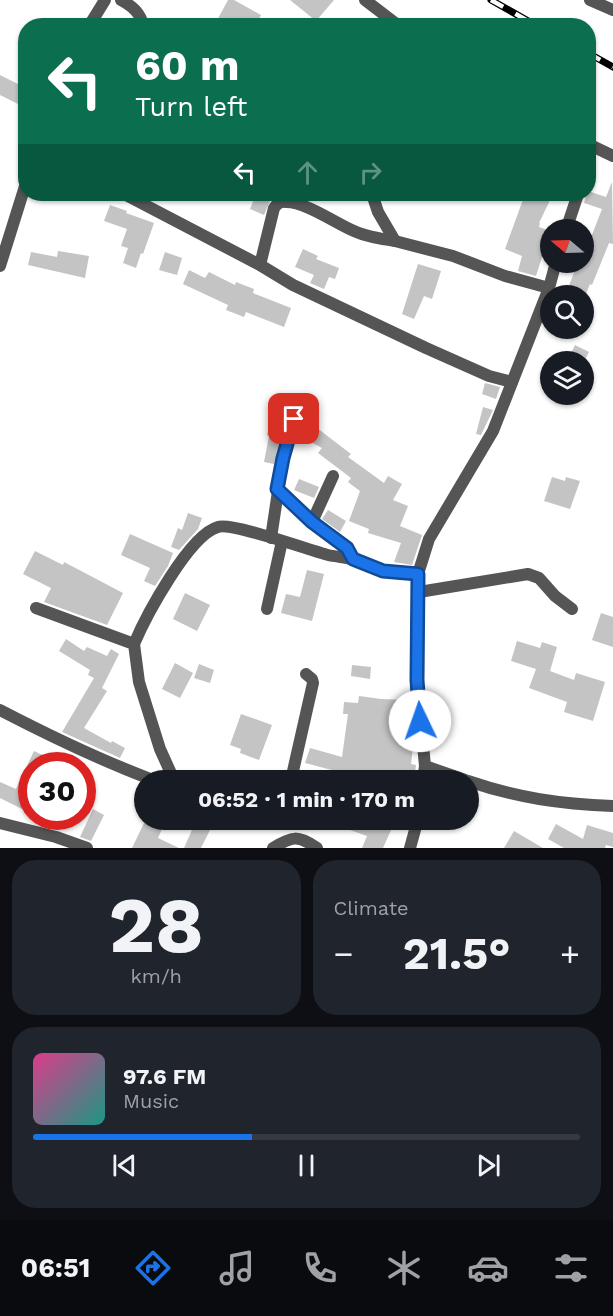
<!DOCTYPE html>
<html lang="en">
<head>
<meta charset="utf-8">
<style>
	:root { --surface:#171b24; --page:#20242c; --text:#f1f3f6; --muted:#9ea1a6; --line:#363941; --accent:#1a73e8 }
	body { margin:0; font-family:"Work Sans",sans-serif; background:var(--page); color:var(--text); height:100vh; display:flex; flex-direction:column; font-size:22px; white-space:nowrap }
	* { box-sizing:border-box; margin:0 }
	p { font-size:20px; color:var(--muted) }
	.icon { flex:none; width:33px; height:33px; fill:none; stroke:currentColor; stroke-width:2; stroke-linecap:round; stroke-linejoin:round }
	.map { position:relative; height:848px; overflow:hidden }
	.side { display:flex; flex-direction:column; gap:12px; padding:12px; background:#0d0f14; flex:1 }
	.side>* { flex:none }
	.hud { position:absolute; left:18px; top:18px; width:578px; height:183px; border-radius:24px; box-shadow:0 2px 4px #0004; background:#0b6e4f; color:#fff; overflow:hidden }
	.needle { width:39px; rotate:289deg }
	.fabs { position:absolute; left:540px; top:219px; display:grid; gap:12px }
	.fabs a { display:grid; place-items:center; width:54px; height:54px; border-radius:50%; background:var(--surface); box-shadow:0 2px 4px #0004; font-size:30px }
	.speed { position:absolute; left:18px; top:752px; display:flex; gap:12px; font-size:30px; font-weight:700; text-align:center }
	.speed>* { display:grid; place-content:center; width:78px; height:78px; border-radius:50%; background:var(--surface); box-shadow:0 2px 4px #0004; line-height:1 }
	.speed .limit { border:9px solid #d22; background:#fff; color:#111 }
	.pin { position:absolute; display:grid; place-items:center; width:51px; height:51px; color:#fff; margin:-26px; border-radius:12px; box-shadow:0 3px 9px #0006 }
	.me { position:absolute; width:66px; margin:-33px; rotate:357deg; stroke-linejoin:round; filter:drop-shadow(0 0 4px #0008) }
	.turn { display:flex; align-items:center; gap:21px; height:126px; padding:0 18px; font-size:27px }
	.turn .icon { width:78px; height:78px; stroke-width:2.5 }
	.turn b { display:block; font-size:42px; line-height:51px }
	.lanes { display:flex; align-items:center; height:57px; padding:0 18px; background:#0003; justify-content:center; gap:30px; direction:ltr }
	.lanes .off { opacity:.35 }
	.big { font-size:45px; font-weight:700; line-height:1.1 }
	.side .widget { flex:1; display:flex; flex-direction:column; justify-content:center; gap:9px; min-width:0; padding:0 21px; border-radius:24px; background:var(--page) }
	.side .dial { align-items:center; gap:0 }
	.dial b { font-size:78px; line-height:1 }
	.song { display:flex; align-items:center; gap:18px }
	.cover { width:72px; height:72px; border-radius:9px; background:linear-gradient(135deg,hsl(330 70% 55%),hsl(170 70% 35%)) }
	.played { height:6px; border-radius:3px; background:linear-gradient(90deg,var(--accent) 40%,var(--line) 40%) }
	.keys { display:flex; justify-content:space-around; direction:ltr }
	.heat { display:flex; justify-content:space-between; align-items:center; font-size:33px; direction:ltr }
	.side .tiles { flex:1; display:grid; gap:12px; grid-template-columns:1fr 1fr }
	.widget:last-child { grid-column:span 2 }
	.trip { position:absolute; left:134px; top:770px; width:345px; height:60px; border-radius:30px; background:var(--surface); box-shadow:0 2px 4px #0004; font-weight:700; line-height:60px; text-align:center }
	.dock { display:flex; height:96px; justify-content:space-around; align-items:center; background:#090b0e; color:var(--muted) }
	.dock .icon { width:42px; height:42px }
	.dock .on { color:var(--accent) }
	.dock b { font-size:27px; color:var(--text) }
	.map>svg:first-child { display:block }
</style>
</head>
<body>
<div class="map">
<svg width="613" height="848" viewBox="0 0 613 848">
	<rect width="100%" height="100%" fill="#fff"/>
	<g fill="#c4c4c4">
		<polygon points="228,0 234,0 261,15 256,26 214,26"/>
		<polygon points="290,0 334,0 316,21"/>
		<polygon points="0,75 26,88 26,108 0,95"/>
		<polygon points="612,182 613,244 609,243 592,285 590,284 585,296 565,296 578,262 584,262 584,248 587,239 590,240 602,209 584,203 588,191 606,197"/>
		<polygon points="256,194 273,194 264,215 250,209"/>
		<polygon points="525,194 553,194 539,223 540,223 539,227 550,231 550,232 536,276 518,271 522,256 505,249"/>
		<polygon points="110,205 127,211 126,213 154,223 143,254 141,253 136,268 123,263 128,248 121,246 127,229 104,221"/>
		<polygon points="303,249 318,256 316,259 339,268 335,279 329,277 324,289 310,283 314,275 295,267"/>
		<polygon points="58,251 89,256 85,278 28,265 31,252 57,257"/>
		<polygon points="165,252 182,258 177,275 159,270"/>
		<polygon points="418,264 441,271 432,299 424,296 414,319 402,314"/>
		<polygon points="189,270 205,278 209,272 235,285 236,282 254,289 253,293 291,308 284,327 246,312 244,317 226,310 228,305 183,284"/>
		<polygon points="575,345 589,352 584,362 567,362"/>
		<polygon points="485,383 500,387 496,399 482,394"/>
		<polygon points="284,399 297,404 295,411 289,413 285,419 278,417"/>
		<polygon points="483,407 493,410 481,435 476,434"/>
		<polygon points="272,418 285,422 274,464 264,462 269,436 267,435"/>
		<polygon points="317,428 351,454 348,457 384,483 388,476 402,484 393,500 408,506 400,526 422,535 412,565 394,562 401,543 368,533 369,529 349,521 360,491 348,482 351,478 318,453 322,448 309,441"/>
		<polygon points="552,477 565,481 566,477 580,481 570,509 544,501"/>
		<polygon points="299,479 319,487 314,498 294,490"/>
		<polygon points="328,510 346,521 340,532 322,519"/>
		<polygon points="188,513 202,518 198,529 179,550 171,547 178,528 182,530"/>
		<polygon points="130,534 173,553 168,566 155,586 144,581 150,568 121,555"/>
		<polygon points="35,551 63,565 64,562 123,593 107,625 44,602 51,588 23,574"/>
		<polygon points="307,570 324,574 312,621 281,613 286,594 300,597"/>
		<polygon points="185,593 210,605 197,631 173,619"/>
		<polygon points="601,613 613,617 613,647 592,640"/>
		<polygon points="66,639 84,651 87,647 107,656 111,649 119,654 102,688 107,691 84,728 111,743 112,741 125,748 120,758 62,732 94,678 88,675 90,670 59,651"/>
		<polygon points="517,641 540,648 542,642 557,647 550,671 574,680 576,673 605,682 593,721 564,712 567,702 529,688 536,669 511,661"/>
		<polygon points="175,663 193,673 180,698 162,689"/>
		<polygon points="199,664 214,670 210,683 194,678"/>
		<polygon points="352,665 371,667 370,679 351,676"/>
		<polygon points="359,696 381,699 411,700 414,737 411,764 416,765 414,780 378,776 377,779 361,775 360,780 345,780 347,774 305,763 310,748 342,757 348,714 343,714 344,702 358,703"/>
		<polygon points="241,714 272,725 259,760 240,753 241,749 230,745"/>
		<polygon points="34,751 63,765 32,765 32,804 28,812 0,798 0,782 16,789"/>
		<polygon points="93,809 104,815 91,841 80,837"/>
		<polygon points="146,819 163,827 158,838 179,848 132,848"/>
		<polygon points="354,819 396,819 383,848 362,848 367,836 350,830"/>
		<polygon points="195,823 210,830 201,848 184,848"/>
		<polygon points="556,824 583,839 587,825 613,833 613,847 606,845 605,848 564,848 548,839"/>
		<polygon points="514,831 543,848 504,848"/>
	</g>
	<g fill="none" stroke-linecap="round" stroke-linejoin="round">
		<g stroke="#555" stroke-width="12">
			<path d="M121,0C132,6 141,13 143,26"/>
			<polyline points="365,0 399,26"/>
			<polyline points="590,0 613,10"/>
			<polyline points="89,26 105,0"/>
			<polyline points="588,144 613,156"/>
			<polyline points="124,194 260,265 293,285 426,348 489,376 512,382"/>
			<polyline points="372,194 378,212 395,241 453,256 505,276 549,288"/>
			<polyline points="566,230 578,194"/>
			<path d="M260,265L274,208C277,204 280,201 286,202C306,202 335,223 354,231C367,237 381,239 395,241"/>
			<polyline points="0,266 26,183"/>
			<polyline points="277,489 312,522 347,547 353,559"/>
			<polyline points="312,522 333,476"/>
			<polyline points="271,538 283,458 294,419"/>
			<polyline points="419,592 528,574 539,578 555,596 572,609"/>
			<polyline points="36,608 134,644 139,682 160,749 174,780"/>
			<polyline points="267,609 282,541"/>
			<path d="M134,644C146,616 189,535 218,527C231,522 309,550 328,555C337,557 347,557 355,560C364,563 373,567 381,570C393,573 406,573 418,574"/>
			<path d="M0,710C50,736 100,760 153,780"/>
			<polyline points="425,766 465,780"/>
			<polyline points="291,780 313,683 312,679 306,674"/>
			<polyline points="423,780 425,766 417,680 418,574 429,539 493,431 549,288 556,262"/>
			<path d="M468,781C518,798 560,804 613,806"/>
			<polyline points="0,823 56,837 87,848"/>
			<path d="M273,848C292,836 298,835 317,848"/>
			<polyline points="410,848 418,819"/>
		</g>
		<g stroke="#000" stroke-width="7">
			<g id="rail">
				<polyline points="491,0 537,26"/>
				<polyline points="588,53 613,67"/>
			</g>
		</g>
		<use href="#rail" stroke="#fff" stroke-width="4.5" stroke-dasharray="14" stroke-linecap="butt"/>
	</g>
	<g fill="none" stroke-linecap="round" stroke-linejoin="round">
		<g stroke="#114b97" stroke-width="15">
			<polyline id="route" points="294,419 283,458 277,489 312,522 347,548 353,559 383,571 418,574 417,680 420,721"/>
		</g>
		<use href="#route" stroke="#1a73e8" stroke-width="10"/>
	</g>
</svg>
<div class="fabs">
<a><svg class="needle" viewBox="-14 -14 28 28"><path d="M0-13l5 13h-10z" fill="#e53935"/><path d="M0 13l5-13h-10z" fill="#9ea1a6"/></svg></a>
<a><svg class="icon" aria-label="search" viewBox="0 0 24 24"><circle cx="10" cy="10" r="6"/><path d="M15 15l6 6"/></svg></a>
<a><svg class="icon" aria-label="layers" viewBox="0 0 24 24"><path d="M12 4l9 5-9 5-9-5zM3 14l9 5 9-5"/></svg></a>
</div>
<div class="speed"><div class="limit">30</div></div>
<div class="pin" style="left:294px;top:419px;background:#d93025"><svg class="icon" aria-label="arrive" viewBox="0 0 24 24"><path d="M6 21V4h12l-3 4 3 4H6"/></svg></div>
<svg class="me" style="left:420px;top:721px" viewBox="-20 -20 40 40"><circle r="19" fill="#fff"/><path d="M0-13L10 11 0 6-10 11z" fill="#1a73e8"/></svg>
<div class="trip">06:52 · 1 min · 170 m</div>
<div class="hud">
<div class="turn"><svg class="icon" aria-label="left" viewBox="0 0 24 24"><path d="M17 20v-9H6M10 6l-5 5 5 5"/></svg><div><b>60 m</b>Turn left</div></div>
<div class="lanes"><svg class="icon" aria-label="left" viewBox="0 0 24 24"><path d="M17 20v-9H6M10 6l-5 5 5 5"/></svg><svg class="icon off" aria-label="ahead" viewBox="0 0 24 24"><path d="M12 20V5M6 11l6-6 6 6"/></svg><svg class="icon off" aria-label="right" viewBox="0 0 24 24"><path d="M7 20v-9h11M14 6l5 5-5 5"/></svg></div>
</div>
</div>
<section class="side">
<div class="tiles">
<div class="widget dial"><b>28</b><p>km/h</p></div>
<div class="widget"><p>Climate</p>
<div class="heat"><a>−</a><b class="big">21.5°</b><a>+</a></div>
</div>
<div class="widget">
<div class="song"><i class="cover"></i><div><b>97.6 FM</b><p>Music</p></div></div>
<div class="played"></div>
<div class="keys"><svg class="icon" aria-label="previous" viewBox="0 0 24 24"><path d="M18 5L8 12l10 7zM5 5v14"/></svg><svg class="icon" aria-label="pause" viewBox="0 0 24 24"><path d="M8 5v14M16 5v14"/></svg><svg class="icon" aria-label="next" viewBox="0 0 24 24"><path d="M6 5l10 7-10 7zM19 5v14"/></svg></div>
</div>
</div>
</section>
<nav class="dock">
<b>06:51</b>
<svg class="icon on" aria-label="directions" viewBox="0 0 24 24"><path d="M12 3l9 9-9 9-9-9zM9 14v-3h6M13 9l2 2-2 2"/></svg>
<svg class="icon" aria-label="music" viewBox="0 0 24 24"><path d="M9 18V5l10-2v13"/><circle cx="6" cy="18" r="3"/><circle cx="16" cy="16" r="3"/></svg>
<svg class="icon" aria-label="phone" viewBox="0 0 24 24"><path d="M5 4h4l2 5-3 2q2 4 5 5l2-3 5 2v4C11 20 4 13 5 4z"/></svg>
<svg class="icon" aria-label="climate" viewBox="0 0 24 24"><path d="M12 3v18M4 7l16 10M4 17L20 7"/></svg>
<svg class="icon" aria-label="car" viewBox="0 0 24 24"><path d="M5 17H2v-5l4-1 3-4h7l3 4 3 1v5h-3M9 17h6M6 11h13"/><circle cx="7" cy="17" r="2"/><circle cx="17" cy="17" r="2"/></svg>
<svg class="icon" aria-label="filters" viewBox="0 0 24 24"><path d="M4 7h16M4 17h16"/><circle cx="9" cy="7" r="2"/><circle cx="15" cy="17" r="2"/></svg>
</nav>
</body>
</html>
